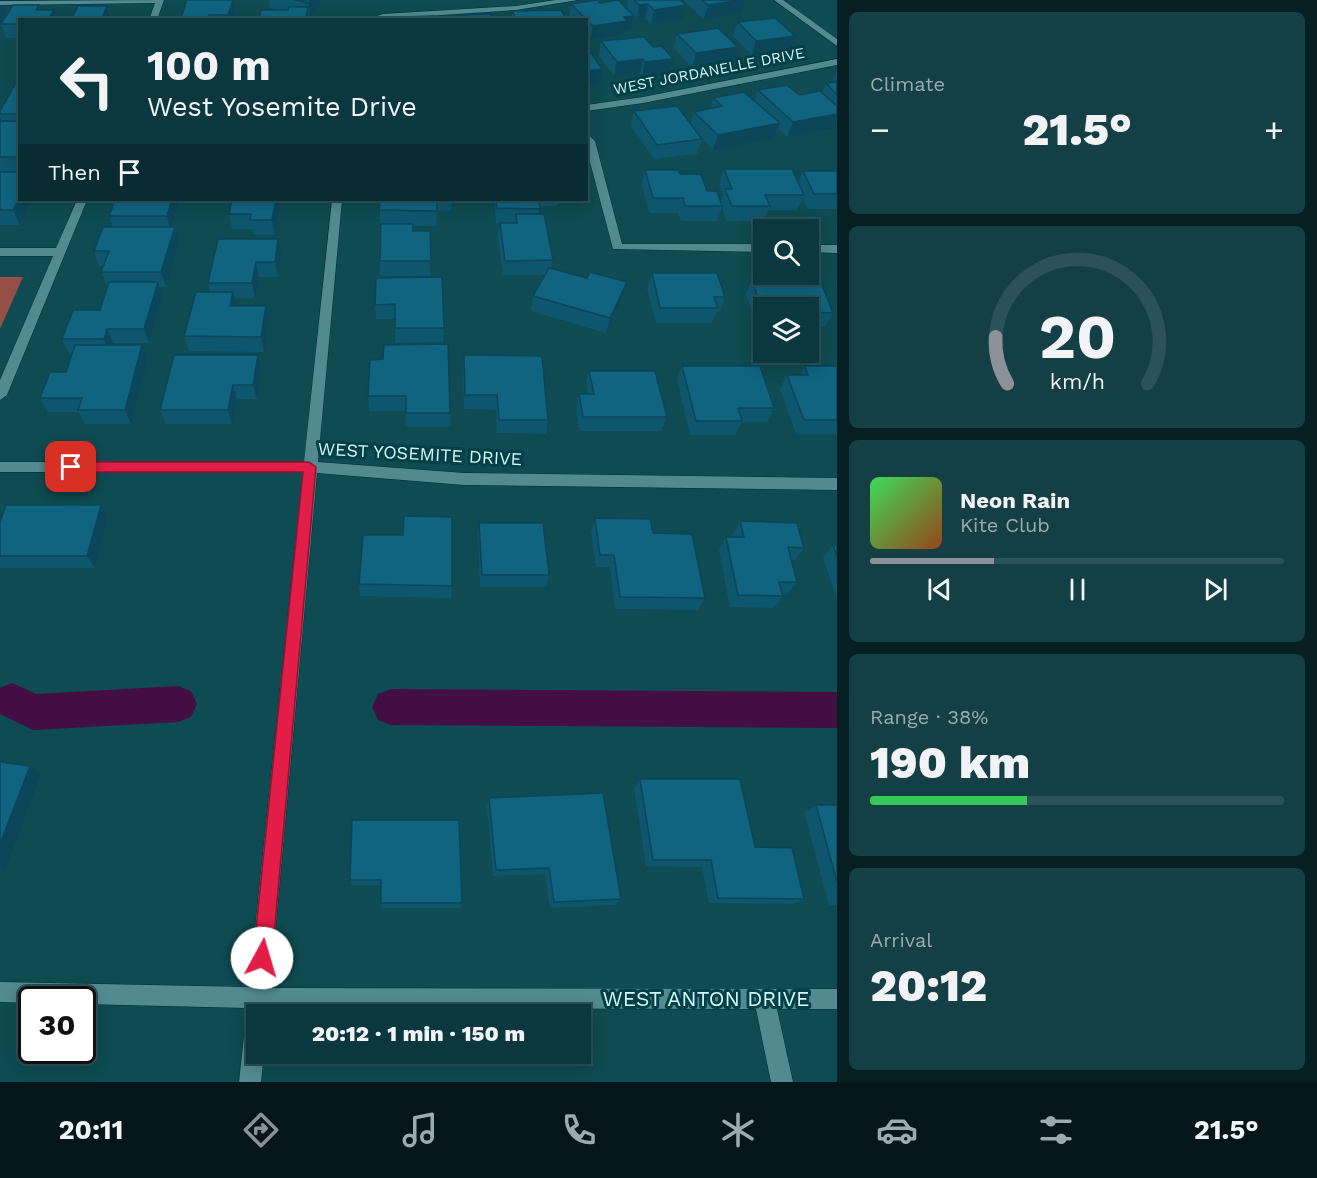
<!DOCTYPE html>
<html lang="en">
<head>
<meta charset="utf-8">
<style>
	:root { --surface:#0b383e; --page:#143f45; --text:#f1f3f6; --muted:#9aacb0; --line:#2b5258; --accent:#8c9099 }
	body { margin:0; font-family:"Work Sans",sans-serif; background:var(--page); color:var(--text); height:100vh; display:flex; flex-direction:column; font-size:22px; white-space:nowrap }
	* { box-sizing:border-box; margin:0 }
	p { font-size:20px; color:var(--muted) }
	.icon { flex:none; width:33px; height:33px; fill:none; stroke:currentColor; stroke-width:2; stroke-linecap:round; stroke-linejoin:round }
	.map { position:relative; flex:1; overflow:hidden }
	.drawer { display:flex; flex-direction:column; gap:12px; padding:12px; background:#061f22; width:480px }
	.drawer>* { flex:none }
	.banner { position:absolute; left:18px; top:18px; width:570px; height:183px; border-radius:0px; box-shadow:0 3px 15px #0003,0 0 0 2px var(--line); background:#0b383e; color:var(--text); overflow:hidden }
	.tools { position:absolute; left:753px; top:219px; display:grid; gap:12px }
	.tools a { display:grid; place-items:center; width:66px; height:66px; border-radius:0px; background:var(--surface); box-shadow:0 3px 15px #0003,0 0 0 2px var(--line); font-size:30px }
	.speed { position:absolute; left:18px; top:986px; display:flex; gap:12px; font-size:30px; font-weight:700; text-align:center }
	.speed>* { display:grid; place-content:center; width:78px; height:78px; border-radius:50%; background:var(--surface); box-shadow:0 3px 15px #0003,0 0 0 2px var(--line); line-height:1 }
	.speed .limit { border:3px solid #111; border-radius:9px; background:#fff; color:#111 }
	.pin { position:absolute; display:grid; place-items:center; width:51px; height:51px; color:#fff; margin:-26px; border-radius:12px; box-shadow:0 3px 9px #0006 }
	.me { position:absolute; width:66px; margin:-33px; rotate:6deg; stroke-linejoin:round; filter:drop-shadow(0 0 4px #0008) }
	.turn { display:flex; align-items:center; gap:21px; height:126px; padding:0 30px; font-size:27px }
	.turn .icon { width:78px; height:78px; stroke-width:2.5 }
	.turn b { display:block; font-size:42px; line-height:51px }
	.then { display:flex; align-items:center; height:57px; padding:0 30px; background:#0003; gap:12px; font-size:22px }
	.big { font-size:45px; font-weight:800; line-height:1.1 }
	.drawer .tile { flex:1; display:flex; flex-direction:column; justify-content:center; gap:9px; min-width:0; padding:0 21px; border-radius:9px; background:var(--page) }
	.drawer .dial { align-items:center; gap:0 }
	.dial svg { height:156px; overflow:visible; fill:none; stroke:var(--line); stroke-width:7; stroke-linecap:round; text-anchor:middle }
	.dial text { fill:var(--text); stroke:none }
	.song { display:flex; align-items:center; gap:18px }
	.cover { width:72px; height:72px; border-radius:9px; background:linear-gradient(135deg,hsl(130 70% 55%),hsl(20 70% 35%)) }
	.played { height:6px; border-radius:3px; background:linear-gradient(90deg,var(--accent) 30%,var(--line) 30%) }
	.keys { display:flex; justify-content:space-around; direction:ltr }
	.heat { display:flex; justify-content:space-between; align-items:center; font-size:33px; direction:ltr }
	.charge { height:9px; border-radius:4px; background:linear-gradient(90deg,#34c759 38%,var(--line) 0) }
	.trip { position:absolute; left:246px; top:1004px; width:345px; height:60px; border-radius:0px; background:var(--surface); box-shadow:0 3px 15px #0003,0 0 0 2px var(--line); font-weight:800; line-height:60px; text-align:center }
	.menu { display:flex; height:96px; justify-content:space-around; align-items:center; background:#041619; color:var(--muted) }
	.menu .icon { width:42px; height:42px }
	.menu .selected { color:var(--accent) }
	.menu b { font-size:27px; color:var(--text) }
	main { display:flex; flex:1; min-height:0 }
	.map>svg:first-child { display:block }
</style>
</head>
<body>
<main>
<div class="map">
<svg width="837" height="1082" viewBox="0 0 837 1082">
	<rect width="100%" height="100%" fill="#0f4b52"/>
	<polygon fill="#964f47" points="0,277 23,277 0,329"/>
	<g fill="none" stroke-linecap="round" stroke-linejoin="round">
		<g fill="#430e44" fill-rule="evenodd">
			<polygon points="12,683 36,694 178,686 191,691 197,704 191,717 178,722 33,730 0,714 0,688"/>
			<polygon points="391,689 837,692 837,728 391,725 378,720 372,707 378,694"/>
		</g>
		<g stroke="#012f35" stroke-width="1">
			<g id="minor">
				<polygon points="164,0 157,20 149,20 155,3 0,5 0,1"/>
				<polygon points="556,0 578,0 516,10 366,20 383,14 516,6"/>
				<polygon points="774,0 783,0 837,39 837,46"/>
				<polygon points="837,59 837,65 643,103 586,111 586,105 643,97"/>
				<polygon points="586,133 595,141 622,244 764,244 764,252 613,249 586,147"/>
				<polygon points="77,200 87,200 7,395 0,400 0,380 53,256 0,256 0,248 56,248"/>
				<polygon points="332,200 342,200 318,462 464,473 837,478 837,490 464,485 317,473 270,988 837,989 837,1009 777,1009 793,1082 771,1082 756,1009 268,1008 268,1014 256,1014 256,1053 264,1053 261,1082 239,1082 247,1008 82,1004 82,999 32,999 32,1003 0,1002 0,982 249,987 303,472 0,472 0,462 304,462"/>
				<polygon points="808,245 837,245 837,253 808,252"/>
			</g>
		</g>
		<use href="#minor" fill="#538a92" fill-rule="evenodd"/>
	</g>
	<g fill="#0e566e">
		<polygon points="187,0 235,0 236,10 233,20 180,20"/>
		<polygon points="269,0 320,0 320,5 310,17 270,8"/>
		<polygon points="628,0 680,0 682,19 651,24 645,18 637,19 634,17 631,30 625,31 624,35 590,40 586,36 586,20 571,20 569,18 571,4 627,8"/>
		<polygon points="683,0 745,0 741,13 704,19"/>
		<polygon points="0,5 6,16 20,20 20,38 6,38 2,27 0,31"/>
		<polygon points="512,11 567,20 512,20"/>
		<polygon points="738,22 790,50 752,55 733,36"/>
		<polygon points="677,34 738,47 734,61 692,67 674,48"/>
		<polygon points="601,41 653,47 673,59 669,74 642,77 640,73 614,76 599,56"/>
		<polygon points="836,72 837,72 837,128 787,137 778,128 774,138 713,150 699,135 702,139 697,154 654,159 631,126 634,111 690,124 694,112 710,109 713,98 754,101 758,90 799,95 822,93 826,83 832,83"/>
		<polygon points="20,83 20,172 0,172 0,123 2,121 0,117 0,111"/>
		<polygon points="724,169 798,182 803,171 837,171 837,209 808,209 803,198 797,210 768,210 764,221 726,221 722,207 717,221 681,221 678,213 649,213 642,185 645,170 680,174 707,191 721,202 723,194 719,184"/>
		<polygon points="0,172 20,200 32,200 20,225 0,225"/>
		<polygon points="115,200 178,200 179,202 172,227 179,242 166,287 159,287 162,296 149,343 113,343 112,345 148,359 131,424 85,424 79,412 48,412 40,398 66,372 72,353 69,353 62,339 100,310 107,286 101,272 103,266 99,266 94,251 113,227 109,216"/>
		<polygon points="232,200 280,200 280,204 275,235 253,235 252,229 232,229 229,214"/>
		<polygon points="380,200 452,200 451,211 437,211 436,226 413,226 413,231 430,231 430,276 380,276 380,261 381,225 380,225"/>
		<polygon points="494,200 558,200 557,206 539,206 539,214 553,260 551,268 587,278 627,282 623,297 606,333 531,311 533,296 545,275 503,275 498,238 500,223 496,223"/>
		<polygon points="218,239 281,253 278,277 259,277 255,298 235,298 236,306 269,321 264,352 189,351 184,336 210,292 208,283"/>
		<polygon points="652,273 725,297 719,312 716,312 712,323 656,323 647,288"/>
		<polygon points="775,274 808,274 833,313 825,327 808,327 808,308 764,308 764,326 756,326 746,294 752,279 773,280"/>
		<polygon points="376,278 444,328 443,342 395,343 395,319 376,319 375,305"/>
		<polygon points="258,355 261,369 257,399 237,399 232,424 166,424 160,410"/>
		<polygon points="464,355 548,420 546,434 497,433 496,410 464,409 463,369"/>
		<polygon points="383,359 450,413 450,427 406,427 406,411 369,411 368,396"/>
		<polygon points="682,366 774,408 767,422 742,422 735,435 690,435 677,380"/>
		<polygon points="805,366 837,366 837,434 796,434 780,389 787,375 800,375"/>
		<polygon points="589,371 667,417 661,431 579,431 576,408 579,394 588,394 586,385"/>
		<polygon points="108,518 95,568 0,568 0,522"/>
		<polygon points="595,518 653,533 705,598 698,610 615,609 610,567 596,567 591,531"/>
		<polygon points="740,521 804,548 795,560 791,560 797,582 788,594 782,594 783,596 774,608 730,607 719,550 726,537 733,537 733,534"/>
		<polygon points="479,523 549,575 546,587 480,587 478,536"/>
		<polygon points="833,545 837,545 837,598 823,558"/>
		<polygon points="359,584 452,586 451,598 360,596"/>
		<polygon points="640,779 755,847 804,899 793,904 709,903 702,867 646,866 634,788"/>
		<polygon points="489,798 621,899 615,905 550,908 545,874 493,876 487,806"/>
		<polygon points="816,805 837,805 837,905 829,905 804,812"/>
		<polygon points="459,820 462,903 460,908 382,908 381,903 381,885 352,885 350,880"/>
	</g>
	<g fill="#0b465a">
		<polygon points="232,0 235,0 236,10 233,20 229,20 228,15"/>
		<polygon points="311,0 320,0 320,5 310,17 309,3"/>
		<polygon points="745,0 741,13 704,19 708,5"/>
		<polygon points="648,4 645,18 637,19 639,5"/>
		<polygon points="2,5 7,19 1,24 2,27 0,31 0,8"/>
		<polygon points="686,5 682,19 651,24 654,10"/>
		<polygon points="107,6 111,20 101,20"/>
		<polygon points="308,7 309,20 305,20"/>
		<polygon points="54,10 57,20 48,20"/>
		<polygon points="634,16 631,30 625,31 624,35 590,40 593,26 624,17"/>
		<polygon points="795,36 790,50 752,55 756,41"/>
		<polygon points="738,47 734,61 692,67 696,53"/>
		<polygon points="643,59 640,73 614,76 617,62"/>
		<polygon points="673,59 669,74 642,77 645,62"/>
		<polygon points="602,69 600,84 586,85 586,71"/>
		<polygon points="837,114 837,128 787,137 793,122"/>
		<polygon points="780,123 774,138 713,150 718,135"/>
		<polygon points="20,196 20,200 32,200 20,225 13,210"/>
		<polygon points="172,200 178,200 179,202 171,231 167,216"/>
		<polygon points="276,200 280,200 280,204 275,235 272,220"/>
		<polygon points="175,227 179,242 166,287 161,272"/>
		<polygon points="278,239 281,253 278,277 275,262"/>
		<polygon points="256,262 259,277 255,298 252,283"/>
		<polygon points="158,282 162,296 149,343 144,329"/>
		<polygon points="627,282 623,297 606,333 610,318"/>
		<polygon points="233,292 237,307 230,306"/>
		<polygon points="266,306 269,321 264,352 261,337"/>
		<polygon points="107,329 113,343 110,353 104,339"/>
		<polygon points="142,345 148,359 131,424 125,410"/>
		<polygon points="258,355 261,369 257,399 253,385"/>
		<polygon points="233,385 237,399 232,424 228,410"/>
		<polygon points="101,505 108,518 95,568 87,556"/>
		<polygon points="30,766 41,774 5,870 0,867 0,844"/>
	</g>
	<g fill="#106480" stroke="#0b465a" stroke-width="1.5">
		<polygon points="187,0 233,0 228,15 209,15 208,20 180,20"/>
		<polygon points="295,0 311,0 309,3"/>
		<polygon points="597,0 600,3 618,0 634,16 624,17 627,21 593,26 571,4"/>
		<polygon points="634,0 680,0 686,5 654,10 648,4 639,5"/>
		<polygon points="702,0 742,0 708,5"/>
		<polygon points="13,5 39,5 36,10 54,10 48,20 20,20 20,24 1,24"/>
		<polygon points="78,6 107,6 101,20 71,20"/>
		<polygon points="289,7 308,7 305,20 259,20 261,10 288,10"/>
		<polygon points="561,10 567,20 517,20 512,11"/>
		<polygon points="491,14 492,20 466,20 465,15"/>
		<polygon points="433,16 433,20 402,20 402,17"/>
		<polygon points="775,18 795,36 756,41 738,22"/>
		<polygon points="718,28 738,47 696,53 677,34"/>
		<polygon points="644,37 653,47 662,46 673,59 645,62 643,59 617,62 601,41"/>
		<polygon points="588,49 602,69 586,71 586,50"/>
		<polygon points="837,82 837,95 826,83"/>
		<polygon points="16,83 20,83 20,114 0,114 0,111"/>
		<polygon points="787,85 799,95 820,91 837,106 837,114 793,122 758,90"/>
		<polygon points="744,92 780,123 718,135 694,112 722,106 713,98"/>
		<polygon points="677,106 702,139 657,145 634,111"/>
		<polygon points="1,121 20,121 20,157 0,157 0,123"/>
		<polygon points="724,169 792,169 804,195 765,195 770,206 732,206 725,189 732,189"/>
		<polygon points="645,170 678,170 680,174 701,174 707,191 717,191 722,206 685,206 683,198 653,198"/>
		<polygon points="803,171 837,171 837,194 814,194"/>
		<polygon points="0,172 20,172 20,196 13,210 0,210"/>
		<polygon points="115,200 172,200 167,216 109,216"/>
		<polygon points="232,200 276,200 272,220 250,220 251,214 229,214"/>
		<polygon points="380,200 437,200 437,211 379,210"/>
		<polygon points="496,200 539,200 540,209 497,208"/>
		<polygon points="516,214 544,214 553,260 505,261 500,223 517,223"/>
		<polygon points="381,224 413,224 413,231 430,231 431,261 380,261"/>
		<polygon points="103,227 175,227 161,272 101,272 109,251 94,251"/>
		<polygon points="218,239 278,239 275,262 256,262 252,283 208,283"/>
		<polygon points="549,268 587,278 590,272 627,282 610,318 533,296"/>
		<polygon points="808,268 815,268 833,313 808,312 808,308 764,308 764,311 762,311 752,279 782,280 780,274 808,274"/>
		<polygon points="652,273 717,273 725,297 714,297 718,308 660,308"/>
		<polygon points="442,277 444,328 395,328 395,304 375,305 376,278"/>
		<polygon points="109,282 158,282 144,329 107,329 104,339 62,339 73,310 100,310"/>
		<polygon points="196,292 233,292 230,306 266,306 261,337 184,336"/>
		<polygon points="448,344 450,413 406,413 406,396 368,396 370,360 383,359 384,345"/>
		<polygon points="75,345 142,345 125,410 78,410 82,398 40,398 50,372 66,372"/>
		<polygon points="174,355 258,355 253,385 233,385 228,410 160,410"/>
		<polygon points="464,355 542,356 548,420 499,420 497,395 465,395"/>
		<polygon points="682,366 760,366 774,408 738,408 742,421 696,421"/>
		<polygon points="805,366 837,366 837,420 804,420 787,375 808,375"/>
		<polygon points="589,371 655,371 667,417 583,417 579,394 594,394"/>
		<polygon points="6,505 101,505 87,556 0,556 0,522"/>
		<polygon points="404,516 452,517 452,586 359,584 363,535 403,535"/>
		<polygon points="595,518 650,519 653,533 692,534 705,598 620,597 614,555 600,555"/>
		<polygon points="740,521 797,523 804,548 788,547 797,582 779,582 783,596 738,595 726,537 744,537"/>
		<polygon points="479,523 543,523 549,575 482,575"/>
		<polygon points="833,545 837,545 837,557"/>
		<polygon points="0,762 30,766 0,844"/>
		<polygon points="640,779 740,779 755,847 792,848 804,899 718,898 711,860 653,860"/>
		<polygon points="603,793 621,899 554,902 549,868 496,870 489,798"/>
		<polygon points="816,805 837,805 837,882"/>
		<polygon points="352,820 459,820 462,903 381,903 381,880 350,880"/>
	</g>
	<polygon fill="#e11d48" stroke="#92132f" stroke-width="1.5" points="71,462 309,462 316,467 272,958 269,964 262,967 256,964 253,958 303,472 71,472 65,467"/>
	<g text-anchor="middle" stroke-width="6" stroke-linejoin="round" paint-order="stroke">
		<g font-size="15" fill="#daf5f9" stroke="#004048">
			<text transform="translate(709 71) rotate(-11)" y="5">WEST JORDANELLE DRIVE</text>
		</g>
		<g font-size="18" fill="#daf5f9" stroke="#004048">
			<text transform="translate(420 454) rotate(3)" y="6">WEST YOSEMITE DRIVE</text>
		</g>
		<g font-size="21" fill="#daf5f9" stroke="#004048">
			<text x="706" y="1006">WEST ANTON DRIVE</text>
		</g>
	</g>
</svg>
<div class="tools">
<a><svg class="icon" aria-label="search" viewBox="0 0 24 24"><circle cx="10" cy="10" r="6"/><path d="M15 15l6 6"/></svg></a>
<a><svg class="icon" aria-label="layers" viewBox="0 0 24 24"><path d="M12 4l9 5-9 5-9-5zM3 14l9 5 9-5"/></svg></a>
</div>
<div class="speed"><div class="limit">30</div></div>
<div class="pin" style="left:71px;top:467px;background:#d93025"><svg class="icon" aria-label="arrive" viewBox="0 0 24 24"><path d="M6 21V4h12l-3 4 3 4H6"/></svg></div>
<svg class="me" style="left:262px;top:958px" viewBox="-20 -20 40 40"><circle r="19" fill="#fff"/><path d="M0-13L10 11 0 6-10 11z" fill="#e11d48"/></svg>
<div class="trip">20:12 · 1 min · 150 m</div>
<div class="banner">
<div class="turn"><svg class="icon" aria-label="left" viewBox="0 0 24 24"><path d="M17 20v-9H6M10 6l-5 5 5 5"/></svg><div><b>100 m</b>West Yosemite Drive</div></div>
<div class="then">Then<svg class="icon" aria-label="arrive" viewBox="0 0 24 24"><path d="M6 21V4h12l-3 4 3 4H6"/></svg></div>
</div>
</div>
<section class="drawer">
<div class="tile"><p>Climate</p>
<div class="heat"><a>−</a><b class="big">21.5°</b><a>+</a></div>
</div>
<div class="tile dial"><svg viewBox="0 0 100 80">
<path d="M14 69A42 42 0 1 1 86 69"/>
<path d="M14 69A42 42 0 0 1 8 45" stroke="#8c9099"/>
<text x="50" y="56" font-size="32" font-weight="700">20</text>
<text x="50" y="72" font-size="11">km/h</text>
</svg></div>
<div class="tile">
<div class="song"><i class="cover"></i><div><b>Neon Rain</b><p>Kite Club</p></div></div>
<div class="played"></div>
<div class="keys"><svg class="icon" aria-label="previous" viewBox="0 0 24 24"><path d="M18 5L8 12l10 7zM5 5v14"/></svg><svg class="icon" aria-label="pause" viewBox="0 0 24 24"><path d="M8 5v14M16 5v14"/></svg><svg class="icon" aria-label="next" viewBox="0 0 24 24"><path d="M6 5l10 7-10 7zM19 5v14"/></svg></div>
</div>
<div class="tile"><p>Range · 38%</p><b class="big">190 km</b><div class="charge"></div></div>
<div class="tile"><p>Arrival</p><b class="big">20:12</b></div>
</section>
</main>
<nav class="menu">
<b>20:11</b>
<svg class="icon selected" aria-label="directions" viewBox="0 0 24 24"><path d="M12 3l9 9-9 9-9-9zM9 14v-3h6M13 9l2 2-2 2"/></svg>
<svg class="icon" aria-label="music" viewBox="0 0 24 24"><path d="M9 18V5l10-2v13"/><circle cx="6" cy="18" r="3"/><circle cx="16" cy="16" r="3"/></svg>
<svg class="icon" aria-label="phone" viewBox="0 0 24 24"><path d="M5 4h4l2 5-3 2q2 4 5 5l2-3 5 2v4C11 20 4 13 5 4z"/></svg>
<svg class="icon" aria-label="climate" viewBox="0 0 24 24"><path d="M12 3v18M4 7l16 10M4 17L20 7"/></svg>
<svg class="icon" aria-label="car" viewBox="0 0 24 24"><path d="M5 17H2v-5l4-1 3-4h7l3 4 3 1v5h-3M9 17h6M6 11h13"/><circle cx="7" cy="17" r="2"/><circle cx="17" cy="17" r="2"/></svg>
<svg class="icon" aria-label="filters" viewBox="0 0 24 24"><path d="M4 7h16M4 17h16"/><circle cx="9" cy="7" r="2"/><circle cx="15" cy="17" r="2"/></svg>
<b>21.5°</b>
</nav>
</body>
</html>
